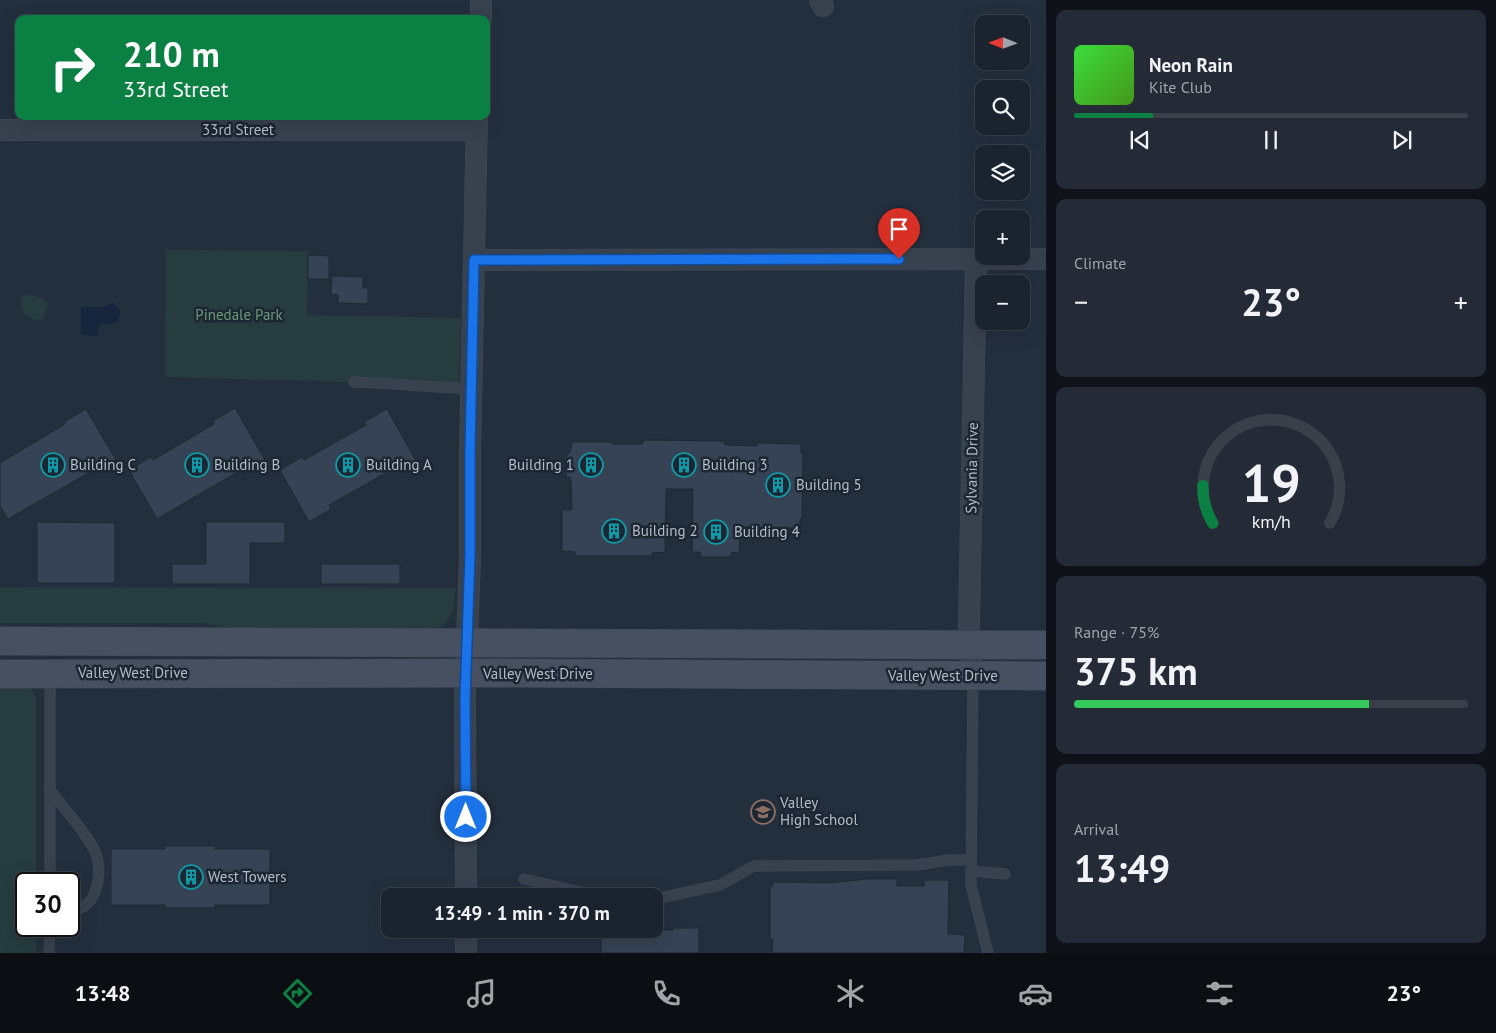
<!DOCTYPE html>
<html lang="en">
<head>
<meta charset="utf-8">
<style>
	:root { --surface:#1b232e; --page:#242b36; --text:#f1f3f6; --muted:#a0a4aa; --line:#39404a; --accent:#0b8043 }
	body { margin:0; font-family:"PT Sans",sans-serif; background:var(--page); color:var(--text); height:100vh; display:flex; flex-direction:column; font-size:19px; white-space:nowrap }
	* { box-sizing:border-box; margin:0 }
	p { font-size:16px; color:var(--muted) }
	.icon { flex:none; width:28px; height:28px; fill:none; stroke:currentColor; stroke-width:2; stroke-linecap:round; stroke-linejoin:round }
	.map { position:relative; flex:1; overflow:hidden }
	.drawer { display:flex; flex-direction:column; gap:10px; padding:10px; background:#0f1319; width:450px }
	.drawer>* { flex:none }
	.top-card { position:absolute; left:15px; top:15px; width:475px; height:105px; border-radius:10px; box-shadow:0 5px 20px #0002,0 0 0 1px var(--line); background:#0b8043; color:#fff; overflow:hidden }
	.needle { width:32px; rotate:271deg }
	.tools { position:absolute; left:975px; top:15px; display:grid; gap:10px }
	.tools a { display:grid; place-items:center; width:55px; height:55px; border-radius:10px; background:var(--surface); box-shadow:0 5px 20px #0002,0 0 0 1px var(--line); font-size:25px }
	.speed { position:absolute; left:15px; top:872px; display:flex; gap:10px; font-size:25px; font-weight:700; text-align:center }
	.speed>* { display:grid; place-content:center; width:65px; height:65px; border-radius:50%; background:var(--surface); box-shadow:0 5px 20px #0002,0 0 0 1px var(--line); line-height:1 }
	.speed .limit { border:2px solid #111; border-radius:8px; background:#fff; color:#111 }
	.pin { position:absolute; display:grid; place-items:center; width:42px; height:42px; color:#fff; margin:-51px -21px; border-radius:50% 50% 50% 0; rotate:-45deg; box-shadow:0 0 5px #0007 }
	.pin .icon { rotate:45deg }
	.me { position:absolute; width:55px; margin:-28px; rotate:0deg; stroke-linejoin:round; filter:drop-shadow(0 0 4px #0008) }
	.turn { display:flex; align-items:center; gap:18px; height:105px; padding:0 25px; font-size:22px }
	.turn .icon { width:65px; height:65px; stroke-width:2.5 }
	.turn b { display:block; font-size:35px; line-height:42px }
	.big { font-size:38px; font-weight:800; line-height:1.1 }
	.drawer .tile { flex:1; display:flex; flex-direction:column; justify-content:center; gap:8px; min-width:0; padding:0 18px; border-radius:10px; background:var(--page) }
	.drawer .dial { align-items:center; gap:0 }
	.dial svg { height:130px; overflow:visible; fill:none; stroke:var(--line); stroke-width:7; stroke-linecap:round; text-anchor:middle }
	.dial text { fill:var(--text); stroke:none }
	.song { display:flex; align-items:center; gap:15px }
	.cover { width:60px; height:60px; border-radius:8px; background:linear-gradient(135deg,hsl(120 70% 55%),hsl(100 70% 35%)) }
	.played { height:5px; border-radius:2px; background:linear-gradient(90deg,var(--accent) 20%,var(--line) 20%) }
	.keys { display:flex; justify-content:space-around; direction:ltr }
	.heat { display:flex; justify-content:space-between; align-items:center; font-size:28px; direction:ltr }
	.charge { height:8px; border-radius:4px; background:linear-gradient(90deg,#34c759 75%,var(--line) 0) }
	.trip { position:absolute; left:381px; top:888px; width:282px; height:50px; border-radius:10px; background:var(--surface); box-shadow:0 5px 20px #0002,0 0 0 1px var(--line); font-weight:800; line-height:50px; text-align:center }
	.menu { display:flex; height:80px; justify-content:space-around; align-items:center; background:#0b0e12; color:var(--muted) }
	.menu .icon { width:35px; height:35px }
	.menu .selected { color:var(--accent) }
	.menu b { font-size:22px; color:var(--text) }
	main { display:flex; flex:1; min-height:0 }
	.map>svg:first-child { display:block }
</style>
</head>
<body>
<main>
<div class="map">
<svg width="1046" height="953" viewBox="0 0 1046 953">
	<rect width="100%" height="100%" fill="#242f3e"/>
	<g fill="#263c3f">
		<polygon points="166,250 308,251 307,315 461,318 459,388 389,383 165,377"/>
		<polygon points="30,294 46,301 48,306 42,319 37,321 24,314 20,302 22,297"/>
		<path d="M0,587L455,588C454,609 454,622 432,631L248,632L202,623H0Z"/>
		<polygon points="22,684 31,689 36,699 36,884 26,884 26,926 36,926 36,953 0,953 0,685"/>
	</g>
	<path fill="#17263c" d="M113,303L121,311L117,322C111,325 106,323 99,325L98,336L81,335V307H103Z"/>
	<g fill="#364354" stroke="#1f2835">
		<polygon points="308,255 329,256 329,279 308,279"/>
		<polygon points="332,276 363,277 363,288 368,288 368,304 338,303 338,295 331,294"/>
		<polygon points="235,408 265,460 243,473 241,470 157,519 129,470 151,457 153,460 214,424 213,421"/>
		<polygon points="86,409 116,460 93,473 92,471 8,519 0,506 0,463 65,424 64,422"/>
		<polygon points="387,409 416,461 393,474 391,470 354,491 329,505 331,509 309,522 280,470 302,457 304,460 366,425 364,422"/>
		<polygon points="643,440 724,441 724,444 727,445 757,446 757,443 801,444 801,453 803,453 802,517 800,520 800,528 740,527 739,553 732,552 730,557 701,557 700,552 692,552 693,489 666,489 665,552 652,553 652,556 575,556 575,552 562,551 562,510 570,510 572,509 571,480 570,477 566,477 567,453 570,453 570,449 571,449 572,442 612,442 612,444 640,444 643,443"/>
		<polygon points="37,522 115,523 115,583 37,583"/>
		<polygon points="206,522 285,522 285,543 250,543 250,584 172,584 172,564 206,564"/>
		<rect x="321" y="564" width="79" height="20"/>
		<polygon points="165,846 216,846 215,849 270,849 270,905 215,905 215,908 165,908 165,905 111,905 111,849 165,849"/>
		<polygon points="866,879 897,879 897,886 924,886 924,880 949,880 948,934 965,935 964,953 772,953 773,939 770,939 770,886 773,886 773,882 830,883"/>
		<polygon points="673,928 699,928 699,953 601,953 601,929 673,930"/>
	</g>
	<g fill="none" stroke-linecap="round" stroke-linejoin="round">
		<g stroke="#414a57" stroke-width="11">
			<g id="service">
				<path d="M354,382C393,383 432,388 471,388"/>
				<polyline points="973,676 971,885 988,953"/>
				<path d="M50,790C61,805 93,840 97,857C100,868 99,882 95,892C90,905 82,909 69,911"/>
				<polyline points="971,871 1005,874"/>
				<polyline points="524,879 555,886 555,896"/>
				<polyline points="50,884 50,675"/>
				<polyline points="555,886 598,896"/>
				<polyline points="655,899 720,885 754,866 917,865 948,860 971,860"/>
				<polyline points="554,933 554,929"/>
				<polyline points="49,953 50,926"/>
			</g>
		</g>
		<g stroke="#414a57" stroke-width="22">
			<g id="minor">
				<polyline points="820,0 823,6"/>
				<polyline points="481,19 481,0"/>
				<polyline points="0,130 477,130"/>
				<polyline points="474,260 1046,259"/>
				<polyline points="973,676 969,644 969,623 976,259"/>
				<polyline points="466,896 465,698 470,556 470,451 477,116"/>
				<polyline points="466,929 466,953"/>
			</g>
		</g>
		<g stroke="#414a57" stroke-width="29">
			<g id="secondary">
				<polyline points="0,641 1046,645"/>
				<polyline points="0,674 490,673 1046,676"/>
			</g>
		</g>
		<use href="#service" stroke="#38414e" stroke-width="10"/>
		<use href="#minor" stroke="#38414e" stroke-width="21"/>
		<use href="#secondary" stroke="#465061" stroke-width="28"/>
	</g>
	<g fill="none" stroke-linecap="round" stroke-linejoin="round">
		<g stroke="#114b97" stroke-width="12">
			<polyline id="route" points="466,817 465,698 470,556 470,451 474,260 899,259"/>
		</g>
		<use href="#route" stroke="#1a73e8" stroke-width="9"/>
	</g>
	<defs>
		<g id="building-ring" transform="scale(1.25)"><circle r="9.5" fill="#1d2633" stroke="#0f9aa8" stroke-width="1.5"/><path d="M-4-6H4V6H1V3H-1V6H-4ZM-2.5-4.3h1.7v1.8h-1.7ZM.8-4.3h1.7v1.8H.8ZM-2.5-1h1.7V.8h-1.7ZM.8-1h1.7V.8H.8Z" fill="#0f9aa8"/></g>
		<g id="school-ring" transform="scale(1.25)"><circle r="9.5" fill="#1d2633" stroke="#8d6e63" stroke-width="1.5"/><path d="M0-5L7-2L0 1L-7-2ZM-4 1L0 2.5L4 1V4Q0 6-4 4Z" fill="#8d6e63"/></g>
	</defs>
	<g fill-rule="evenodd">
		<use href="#building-ring" x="53" y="465"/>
		<use href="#building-ring" x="197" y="465"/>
		<use href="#building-ring" x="348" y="465"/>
		<use href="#building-ring" x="591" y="465"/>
		<use href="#building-ring" x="684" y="465"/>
		<use href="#building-ring" x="778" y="485"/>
		<use href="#building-ring" x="614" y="531"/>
		<use href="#building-ring" x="716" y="532"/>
		<use href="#school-ring" x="763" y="812"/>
		<use href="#building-ring" x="191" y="877"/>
	</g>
	<g text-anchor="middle" stroke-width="5" stroke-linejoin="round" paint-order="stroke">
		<g font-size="15" fill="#b4bcc9" stroke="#1d2633">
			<text x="238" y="135">33rd Street</text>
			<text transform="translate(972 468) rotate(-89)" y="5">Sylvania Drive</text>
			<text x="133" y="678">Valley West Drive</text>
			<text x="538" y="679">Valley West Drive</text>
			<text x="943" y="681">Valley West Drive</text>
		</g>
		<g font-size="15" fill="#6b9a76" stroke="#1d2633">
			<text x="239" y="320">Pinedale Park</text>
		</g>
		<g font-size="15" fill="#b4bcc9" stroke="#1d2633" text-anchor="start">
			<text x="70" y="470">Building C</text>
			<text x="214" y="470">Building B</text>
			<text x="366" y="470">Building A</text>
			<text x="574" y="470" text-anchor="end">Building 1</text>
			<text x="702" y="470">Building 3</text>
			<text x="796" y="490">Building 5</text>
			<text x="632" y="536">Building 2</text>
			<text x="734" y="537">Building 4</text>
			<text x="780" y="808">Valley<tspan x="780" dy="17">High School</tspan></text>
			<text x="208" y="882">West Towers</text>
		</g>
	</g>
</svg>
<div class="tools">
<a><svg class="needle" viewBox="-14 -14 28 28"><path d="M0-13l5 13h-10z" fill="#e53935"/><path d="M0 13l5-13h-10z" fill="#a0a4aa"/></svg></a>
<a><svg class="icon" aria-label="search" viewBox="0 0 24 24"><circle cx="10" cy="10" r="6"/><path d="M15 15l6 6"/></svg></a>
<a><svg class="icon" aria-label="layers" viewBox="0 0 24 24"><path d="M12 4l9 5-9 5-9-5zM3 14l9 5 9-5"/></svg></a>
<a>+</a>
<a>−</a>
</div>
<div class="speed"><div class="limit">30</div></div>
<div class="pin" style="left:899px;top:259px;background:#d93025"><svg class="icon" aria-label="arrive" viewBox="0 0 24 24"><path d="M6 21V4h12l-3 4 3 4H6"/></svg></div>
<svg class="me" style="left:466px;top:817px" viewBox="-20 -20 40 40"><circle r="17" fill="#1a73e8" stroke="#fff" stroke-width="3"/><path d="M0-11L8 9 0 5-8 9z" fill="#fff"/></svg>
<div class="trip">13:49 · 1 min · 370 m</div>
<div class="top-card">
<div class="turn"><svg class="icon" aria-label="right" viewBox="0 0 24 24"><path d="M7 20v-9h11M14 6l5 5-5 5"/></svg><div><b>210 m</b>33rd Street</div></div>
</div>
</div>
<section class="drawer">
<div class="tile">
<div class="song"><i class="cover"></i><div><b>Neon Rain</b><p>Kite Club</p></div></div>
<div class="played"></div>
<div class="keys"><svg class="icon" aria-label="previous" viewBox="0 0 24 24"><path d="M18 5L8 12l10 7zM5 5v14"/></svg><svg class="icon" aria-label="pause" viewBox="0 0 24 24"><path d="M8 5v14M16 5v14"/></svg><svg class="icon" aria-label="next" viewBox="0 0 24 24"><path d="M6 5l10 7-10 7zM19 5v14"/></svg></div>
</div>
<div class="tile"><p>Climate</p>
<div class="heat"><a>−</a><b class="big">23°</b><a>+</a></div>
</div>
<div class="tile dial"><svg viewBox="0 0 100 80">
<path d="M14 69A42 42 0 1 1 86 69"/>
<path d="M14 69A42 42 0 0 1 8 46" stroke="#0b8043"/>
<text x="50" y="56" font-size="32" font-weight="700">19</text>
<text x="50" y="72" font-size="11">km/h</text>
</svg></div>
<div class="tile"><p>Range · 75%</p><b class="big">375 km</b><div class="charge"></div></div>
<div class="tile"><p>Arrival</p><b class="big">13:49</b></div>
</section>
</main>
<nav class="menu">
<b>13:48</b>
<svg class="icon selected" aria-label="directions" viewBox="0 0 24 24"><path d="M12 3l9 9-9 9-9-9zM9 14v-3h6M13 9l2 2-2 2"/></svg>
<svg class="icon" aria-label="music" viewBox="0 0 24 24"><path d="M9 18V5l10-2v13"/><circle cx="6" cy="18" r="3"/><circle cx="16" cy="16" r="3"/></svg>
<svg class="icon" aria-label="phone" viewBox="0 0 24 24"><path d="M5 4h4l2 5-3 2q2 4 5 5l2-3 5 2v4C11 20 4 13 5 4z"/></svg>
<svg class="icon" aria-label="climate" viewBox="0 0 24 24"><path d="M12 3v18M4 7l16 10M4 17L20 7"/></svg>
<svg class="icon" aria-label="car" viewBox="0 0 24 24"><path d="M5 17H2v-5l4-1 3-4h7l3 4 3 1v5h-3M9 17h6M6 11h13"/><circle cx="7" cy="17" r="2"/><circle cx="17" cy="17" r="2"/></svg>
<svg class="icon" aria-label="filters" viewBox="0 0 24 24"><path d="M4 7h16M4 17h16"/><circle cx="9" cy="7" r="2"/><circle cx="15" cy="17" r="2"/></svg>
<b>23°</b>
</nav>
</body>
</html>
